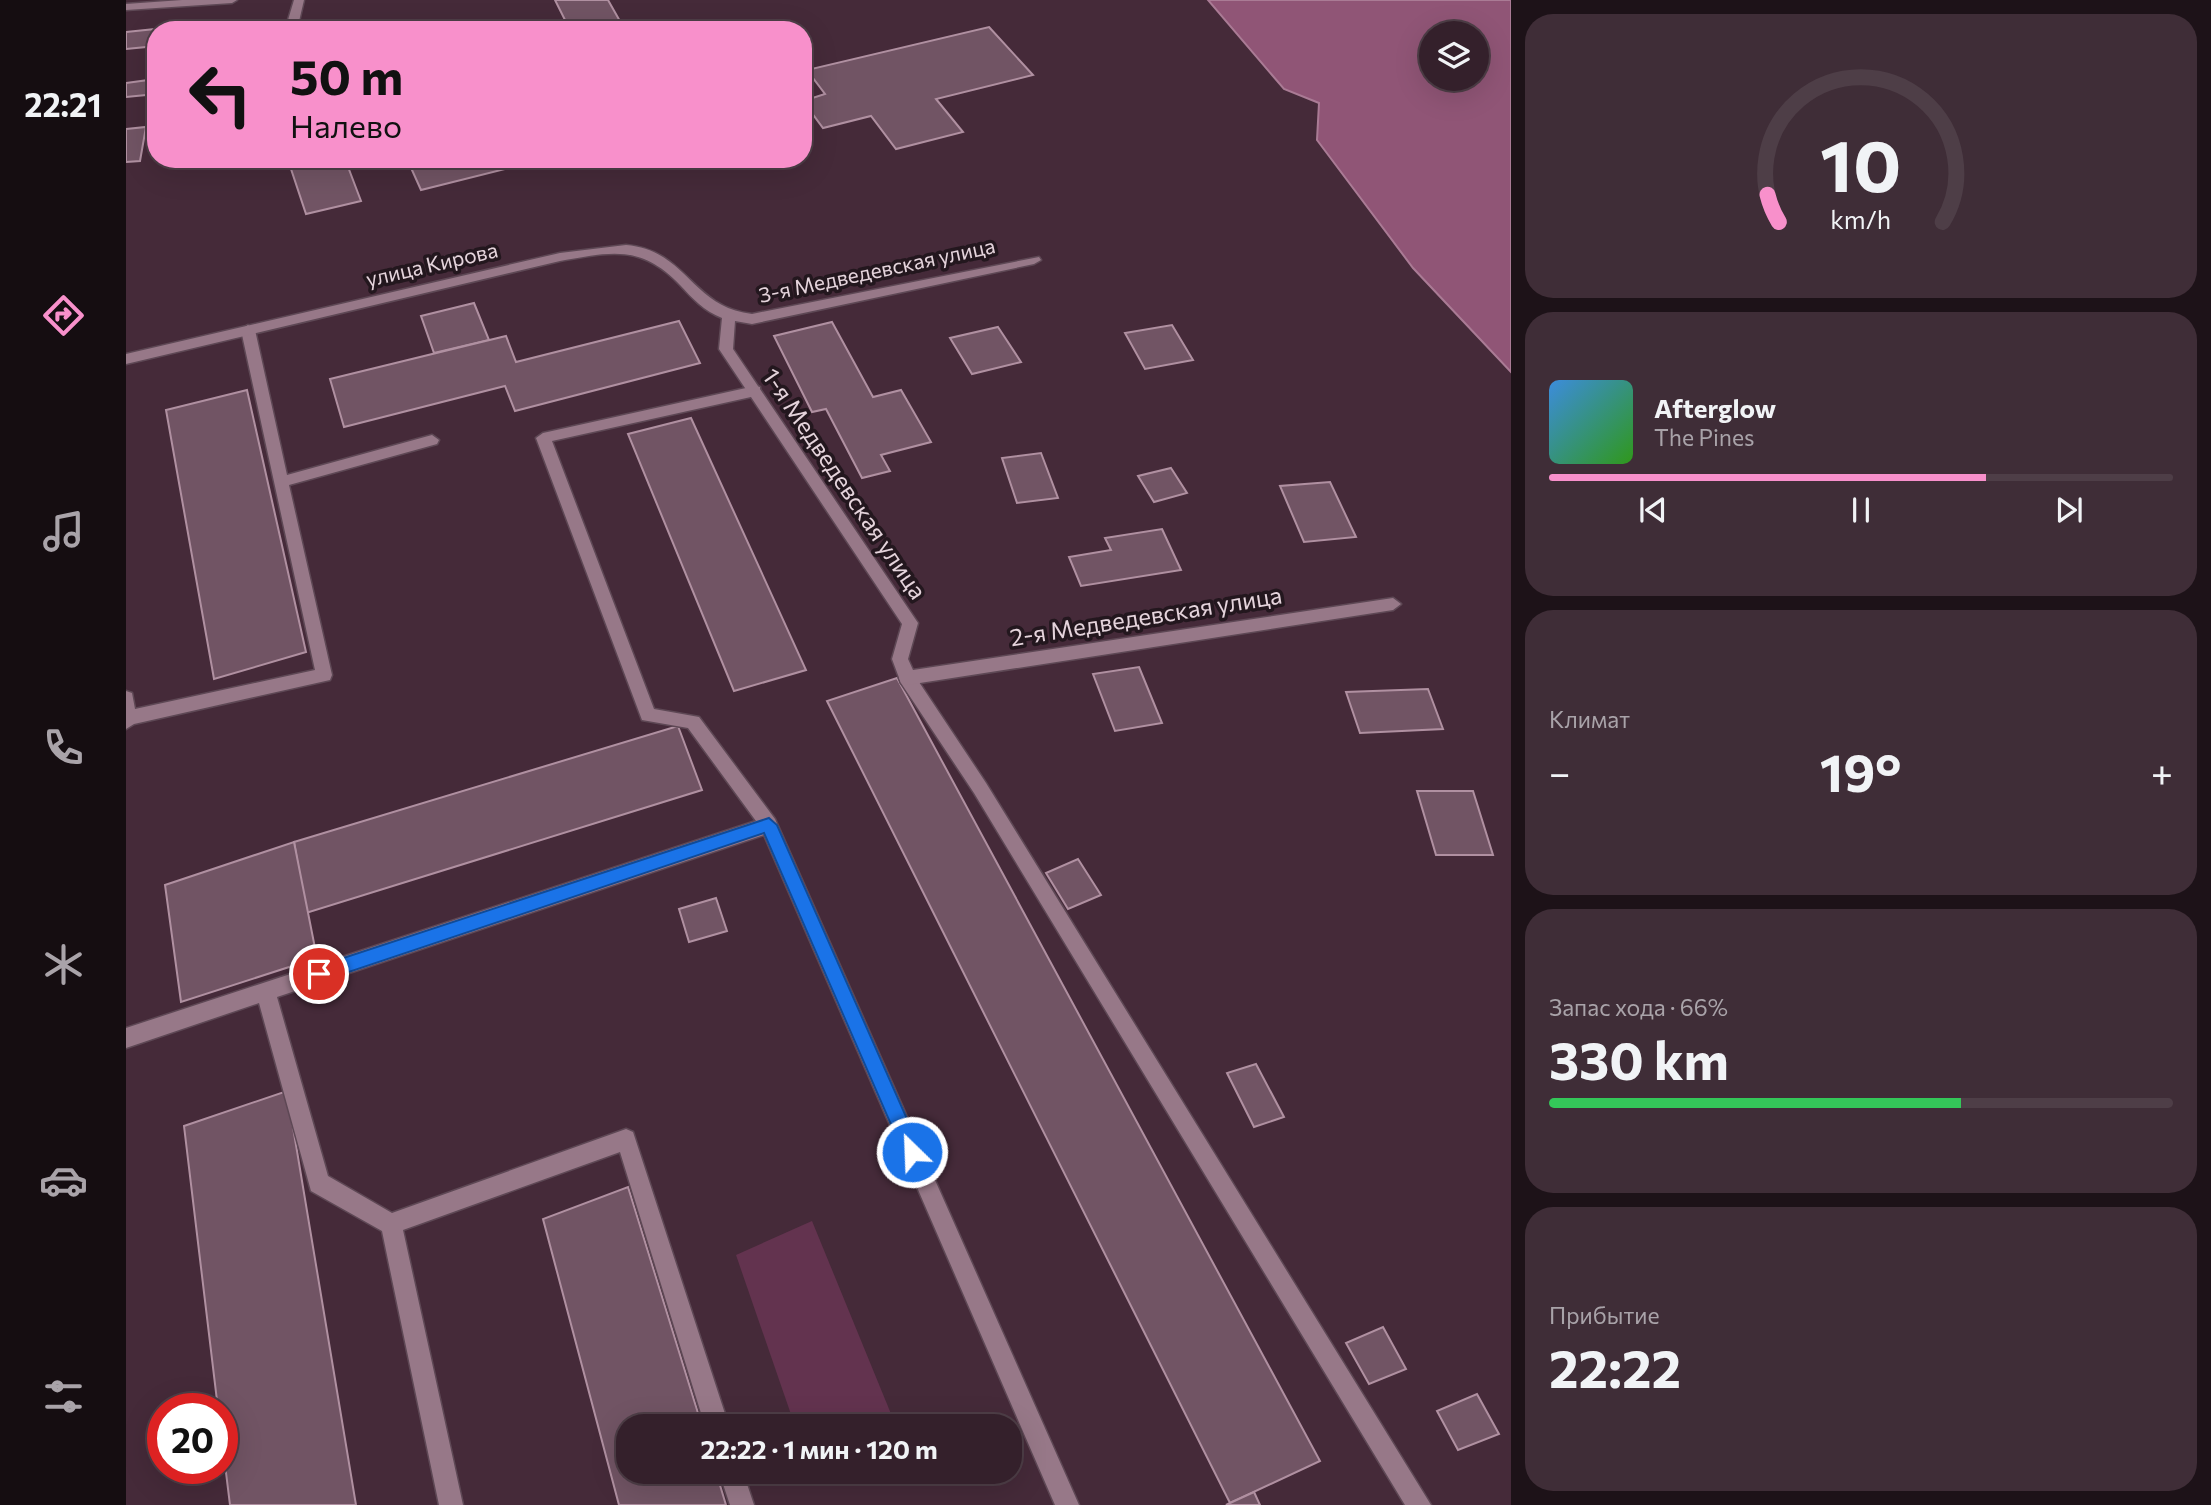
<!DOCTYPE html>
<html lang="ru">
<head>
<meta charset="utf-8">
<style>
	:root { --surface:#34202b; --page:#3f2d37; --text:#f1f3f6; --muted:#a9a3a9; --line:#4e3e47; --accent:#f890cb }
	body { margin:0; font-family:Commissioner,sans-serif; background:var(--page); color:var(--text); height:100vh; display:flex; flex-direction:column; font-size:26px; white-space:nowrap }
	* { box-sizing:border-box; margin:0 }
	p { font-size:23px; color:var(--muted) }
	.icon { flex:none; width:38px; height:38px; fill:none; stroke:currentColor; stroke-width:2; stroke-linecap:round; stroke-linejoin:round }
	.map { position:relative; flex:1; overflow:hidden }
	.panel { display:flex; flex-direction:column; gap:14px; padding:14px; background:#1d1218; width:700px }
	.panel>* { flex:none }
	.banner { position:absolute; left:21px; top:21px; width:665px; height:147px; border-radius:28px; box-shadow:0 7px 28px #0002,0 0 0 2px var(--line); background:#f890cb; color:#111; overflow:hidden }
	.buttons { position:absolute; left:1293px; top:21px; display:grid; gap:14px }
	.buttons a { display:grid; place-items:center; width:70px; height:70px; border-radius:50%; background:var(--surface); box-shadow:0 7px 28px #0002,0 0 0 2px var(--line); font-size:35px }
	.speed { position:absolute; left:21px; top:1393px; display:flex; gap:14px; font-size:35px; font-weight:700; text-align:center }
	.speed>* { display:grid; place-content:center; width:91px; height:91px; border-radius:50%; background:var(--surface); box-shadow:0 7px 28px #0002,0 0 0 2px var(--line); line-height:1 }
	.speed .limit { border:10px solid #d22; background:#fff; color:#111 }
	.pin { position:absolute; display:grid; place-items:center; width:60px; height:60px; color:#fff; margin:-30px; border:4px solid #fff; border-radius:50%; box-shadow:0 2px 7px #0007 }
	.me { position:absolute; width:77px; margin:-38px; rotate:336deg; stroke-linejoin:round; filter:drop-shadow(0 0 5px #0008) }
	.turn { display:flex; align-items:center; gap:24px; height:147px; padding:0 28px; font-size:32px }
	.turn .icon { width:91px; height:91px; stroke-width:2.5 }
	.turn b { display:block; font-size:49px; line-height:60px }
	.big { font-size:52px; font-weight:700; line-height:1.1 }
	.panel .tile { flex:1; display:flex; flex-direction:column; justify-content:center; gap:10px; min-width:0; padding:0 24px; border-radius:28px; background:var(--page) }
	.panel .dial { align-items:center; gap:0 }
	.dial svg { height:182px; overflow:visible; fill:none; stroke:var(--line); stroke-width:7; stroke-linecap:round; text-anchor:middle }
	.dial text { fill:var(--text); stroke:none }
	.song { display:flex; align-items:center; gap:21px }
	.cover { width:84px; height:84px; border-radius:10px; background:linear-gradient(135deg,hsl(210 70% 55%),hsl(110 70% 35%)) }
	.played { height:7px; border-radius:4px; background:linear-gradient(90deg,var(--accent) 70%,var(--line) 70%) }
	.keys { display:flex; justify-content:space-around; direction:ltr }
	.heat { display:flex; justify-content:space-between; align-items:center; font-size:38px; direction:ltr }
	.charge { height:10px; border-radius:5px; background:linear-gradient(90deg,#34c759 66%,var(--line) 0) }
	.trip { position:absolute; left:490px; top:1414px; width:406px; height:70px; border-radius:28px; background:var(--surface); box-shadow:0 7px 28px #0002,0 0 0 2px var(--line); font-weight:700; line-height:70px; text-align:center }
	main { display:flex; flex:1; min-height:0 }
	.tabs { display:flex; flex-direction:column; width:126px; justify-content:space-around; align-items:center; background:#150d11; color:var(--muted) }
	.tabs .icon { width:49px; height:49px }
	.tabs .active { color:var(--accent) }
	.tabs b { font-size:32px; color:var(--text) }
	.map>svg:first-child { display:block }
</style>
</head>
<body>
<main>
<nav class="tabs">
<b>22:21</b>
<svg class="icon active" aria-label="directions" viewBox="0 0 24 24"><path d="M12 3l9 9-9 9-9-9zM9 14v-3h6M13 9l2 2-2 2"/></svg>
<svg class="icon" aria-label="music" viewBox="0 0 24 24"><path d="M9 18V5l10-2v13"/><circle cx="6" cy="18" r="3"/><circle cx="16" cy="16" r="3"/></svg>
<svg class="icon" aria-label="phone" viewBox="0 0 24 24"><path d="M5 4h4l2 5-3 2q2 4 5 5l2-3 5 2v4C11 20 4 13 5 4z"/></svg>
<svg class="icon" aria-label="climate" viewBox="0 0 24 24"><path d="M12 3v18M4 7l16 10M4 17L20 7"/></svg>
<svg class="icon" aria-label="car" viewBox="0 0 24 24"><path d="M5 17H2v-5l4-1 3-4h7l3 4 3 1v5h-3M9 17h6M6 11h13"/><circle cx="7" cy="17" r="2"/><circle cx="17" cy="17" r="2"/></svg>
<svg class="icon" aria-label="filters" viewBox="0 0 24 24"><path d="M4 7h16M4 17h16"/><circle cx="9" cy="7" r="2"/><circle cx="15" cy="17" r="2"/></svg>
</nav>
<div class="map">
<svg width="1385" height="1505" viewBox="0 0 1385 1505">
	<rect width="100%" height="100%" fill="#452a39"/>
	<polygon fill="#63334f" points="686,1221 770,1426 669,1426 610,1255"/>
	<path fill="#905576" stroke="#aa7b95" stroke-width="2" fill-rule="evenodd" d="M1082,0H1385V372L1287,268L1191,140L1193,103L1158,89ZM1306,33H1351V79H1306Z"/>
	<g fill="#715464" stroke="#b090a1" stroke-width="2">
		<polygon points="429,0 482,0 499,30 444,30"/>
		<polygon points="310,22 314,30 274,30"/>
		<polygon points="49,27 48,30 30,30 30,46 0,49 0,32"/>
		<polygon points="863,27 907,75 810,99 837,132 770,149 745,116 697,128 677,101 699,94 681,70"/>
		<polygon points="30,79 30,94 0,97 0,83"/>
		<polygon points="20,127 14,161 0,162 0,129"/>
		<polygon points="195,159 219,159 235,201 180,214 164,166"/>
		<polygon points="281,159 383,159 387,167 295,190"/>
		<polygon points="348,303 363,340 308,353 295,316"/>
		<polygon points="553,321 574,363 389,411 379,386 218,427 204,379 380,336 390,362"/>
		<polygon points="706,322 747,397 775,390 805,442 755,455 764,471 736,478 700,409 686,412 648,336"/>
		<polygon points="1046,325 1067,360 1019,369 999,333"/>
		<polygon points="872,327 895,362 846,374 824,338"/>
		<polygon points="121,390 180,652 88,679 40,410"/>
		<polygon points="565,418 680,670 608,691 502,434"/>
		<polygon points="915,453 932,498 891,503 876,458"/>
		<polygon points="1045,468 1061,493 1028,502 1012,476"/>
		<polygon points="1204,482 1230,537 1178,542 1154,486"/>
		<polygon points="1036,529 1055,570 955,586 943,557 985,550 979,538"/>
		<polygon points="1013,667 1036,723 989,731 967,674"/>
		<polygon points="771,678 1194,1461 1104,1503 701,701"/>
		<polygon points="1302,689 1317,729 1234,733 1220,692"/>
		<polygon points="552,726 576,790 180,913 168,842"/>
		<polygon points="1291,791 1347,791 1367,855 1310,855"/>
		<polygon points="168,842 191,958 55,1002 39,885"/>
		<polygon points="952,859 975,895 942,909 920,873"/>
		<polygon points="590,898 601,931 563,942 553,909"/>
		<polygon points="1130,1064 1158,1117 1128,1127 1101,1073"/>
		<polygon points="161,1091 230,1505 104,1505 96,1440 96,1409 92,1409 58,1126"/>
		<polygon points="502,1187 576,1426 502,1426 502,1472 590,1472 600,1505 493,1505 417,1219"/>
		<polygon points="1257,1327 1280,1369 1243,1384 1220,1343"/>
		<polygon points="1351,1394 1373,1434 1332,1450 1311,1411"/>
		<polygon points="1128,1492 1134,1505 1100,1505 1104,1503"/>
	</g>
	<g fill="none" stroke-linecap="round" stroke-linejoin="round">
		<g stroke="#5e4855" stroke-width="3">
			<g id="service">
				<polygon points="56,0 111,0 106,3 0,10 0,4"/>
				<polygon points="168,0 178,0 171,30 159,30"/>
				<polygon points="122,325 129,330 161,475 306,435 313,440 311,444 163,485 206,675 204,680 8,724 0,729 0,691 6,693 9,709 189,670 115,330"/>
				<polygon points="629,386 634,387 634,395 426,441 528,709 573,717 649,819 953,1505 929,1505 638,835 151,997 202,1176 266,1213 500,1129 507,1132 603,1426 579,1426 494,1152 277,1230 337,1505 313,1505 256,1231 185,1191 133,1003 0,1048 0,1028 630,821 562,728 516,720 410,438 417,433"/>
				<polygon points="781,671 787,673 860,783 1305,1505 1279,1505 848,793 775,683 773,678 775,673"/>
				<polygon points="593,1472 617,1472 628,1505 604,1505"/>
			</g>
		</g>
		<g stroke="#5e4855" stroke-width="3">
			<path id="minor" d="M500,245C561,250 565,307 626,314L913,257L915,260L908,264L626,324L609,321L607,349L792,623L782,659L787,670L1267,598L1275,604L1267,610L781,685L775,683L766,659L776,624L593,349L596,318C578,311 566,298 554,285C515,244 485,252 434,261L0,364V354L434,253Z"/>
		</g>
		<use href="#service" fill="#977888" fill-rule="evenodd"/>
		<use href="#minor" fill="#977888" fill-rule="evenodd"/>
	</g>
	<polygon fill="#1a73e8" stroke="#114b97" stroke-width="2" points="643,818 651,825 793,1146 796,1152 793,1159 786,1162 780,1159 638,833 193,982 187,980 184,974 187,968 193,966"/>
	<g text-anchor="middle" stroke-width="7" stroke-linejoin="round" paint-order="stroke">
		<g font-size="21" fill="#e5d4dc" stroke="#23171e">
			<text transform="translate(306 265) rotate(-13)" y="7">улица Кирова</text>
			<text transform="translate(751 271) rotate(-12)" y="7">3-я Медведевская улица</text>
		</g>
		<g font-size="24" fill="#e5d4dc" stroke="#23171e">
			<text transform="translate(718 484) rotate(56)" y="8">1-я Медведевская улица</text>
			<text transform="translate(1020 617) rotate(-9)" y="8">2-я Медведевская улица</text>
		</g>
	</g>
</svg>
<div class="buttons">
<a><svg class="icon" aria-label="layers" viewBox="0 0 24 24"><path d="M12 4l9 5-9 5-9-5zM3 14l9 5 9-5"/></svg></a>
</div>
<div class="speed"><div class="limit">20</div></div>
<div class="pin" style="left:193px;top:974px;background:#d93025"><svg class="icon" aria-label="arrive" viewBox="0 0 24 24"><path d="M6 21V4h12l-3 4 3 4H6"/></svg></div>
<svg class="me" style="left:786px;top:1152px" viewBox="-20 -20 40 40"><circle r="17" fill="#1a73e8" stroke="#fff" stroke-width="3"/><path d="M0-11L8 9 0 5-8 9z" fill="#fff"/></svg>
<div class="trip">22:22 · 1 мин · 120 m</div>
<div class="banner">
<div class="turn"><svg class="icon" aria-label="left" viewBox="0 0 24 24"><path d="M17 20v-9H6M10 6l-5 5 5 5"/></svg><div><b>50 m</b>Налево</div></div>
</div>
</div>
<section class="panel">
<div class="tile dial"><svg viewBox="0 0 100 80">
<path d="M14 69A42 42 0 1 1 86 69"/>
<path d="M14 69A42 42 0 0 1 9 57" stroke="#f890cb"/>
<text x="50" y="56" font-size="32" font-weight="700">10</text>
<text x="50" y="72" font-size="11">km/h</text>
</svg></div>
<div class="tile">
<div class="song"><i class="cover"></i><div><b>Afterglow</b><p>The Pines</p></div></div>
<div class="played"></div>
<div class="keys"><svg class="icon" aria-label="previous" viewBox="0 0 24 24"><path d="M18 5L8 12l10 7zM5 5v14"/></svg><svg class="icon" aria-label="pause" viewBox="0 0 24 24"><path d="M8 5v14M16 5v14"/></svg><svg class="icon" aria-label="next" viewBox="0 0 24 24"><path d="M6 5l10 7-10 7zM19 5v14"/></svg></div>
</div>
<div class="tile"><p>Климат</p>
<div class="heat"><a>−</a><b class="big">19°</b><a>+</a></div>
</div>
<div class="tile"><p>Запас хода · 66%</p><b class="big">330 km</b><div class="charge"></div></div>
<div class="tile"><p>Прибытие</p><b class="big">22:22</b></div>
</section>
</main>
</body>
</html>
